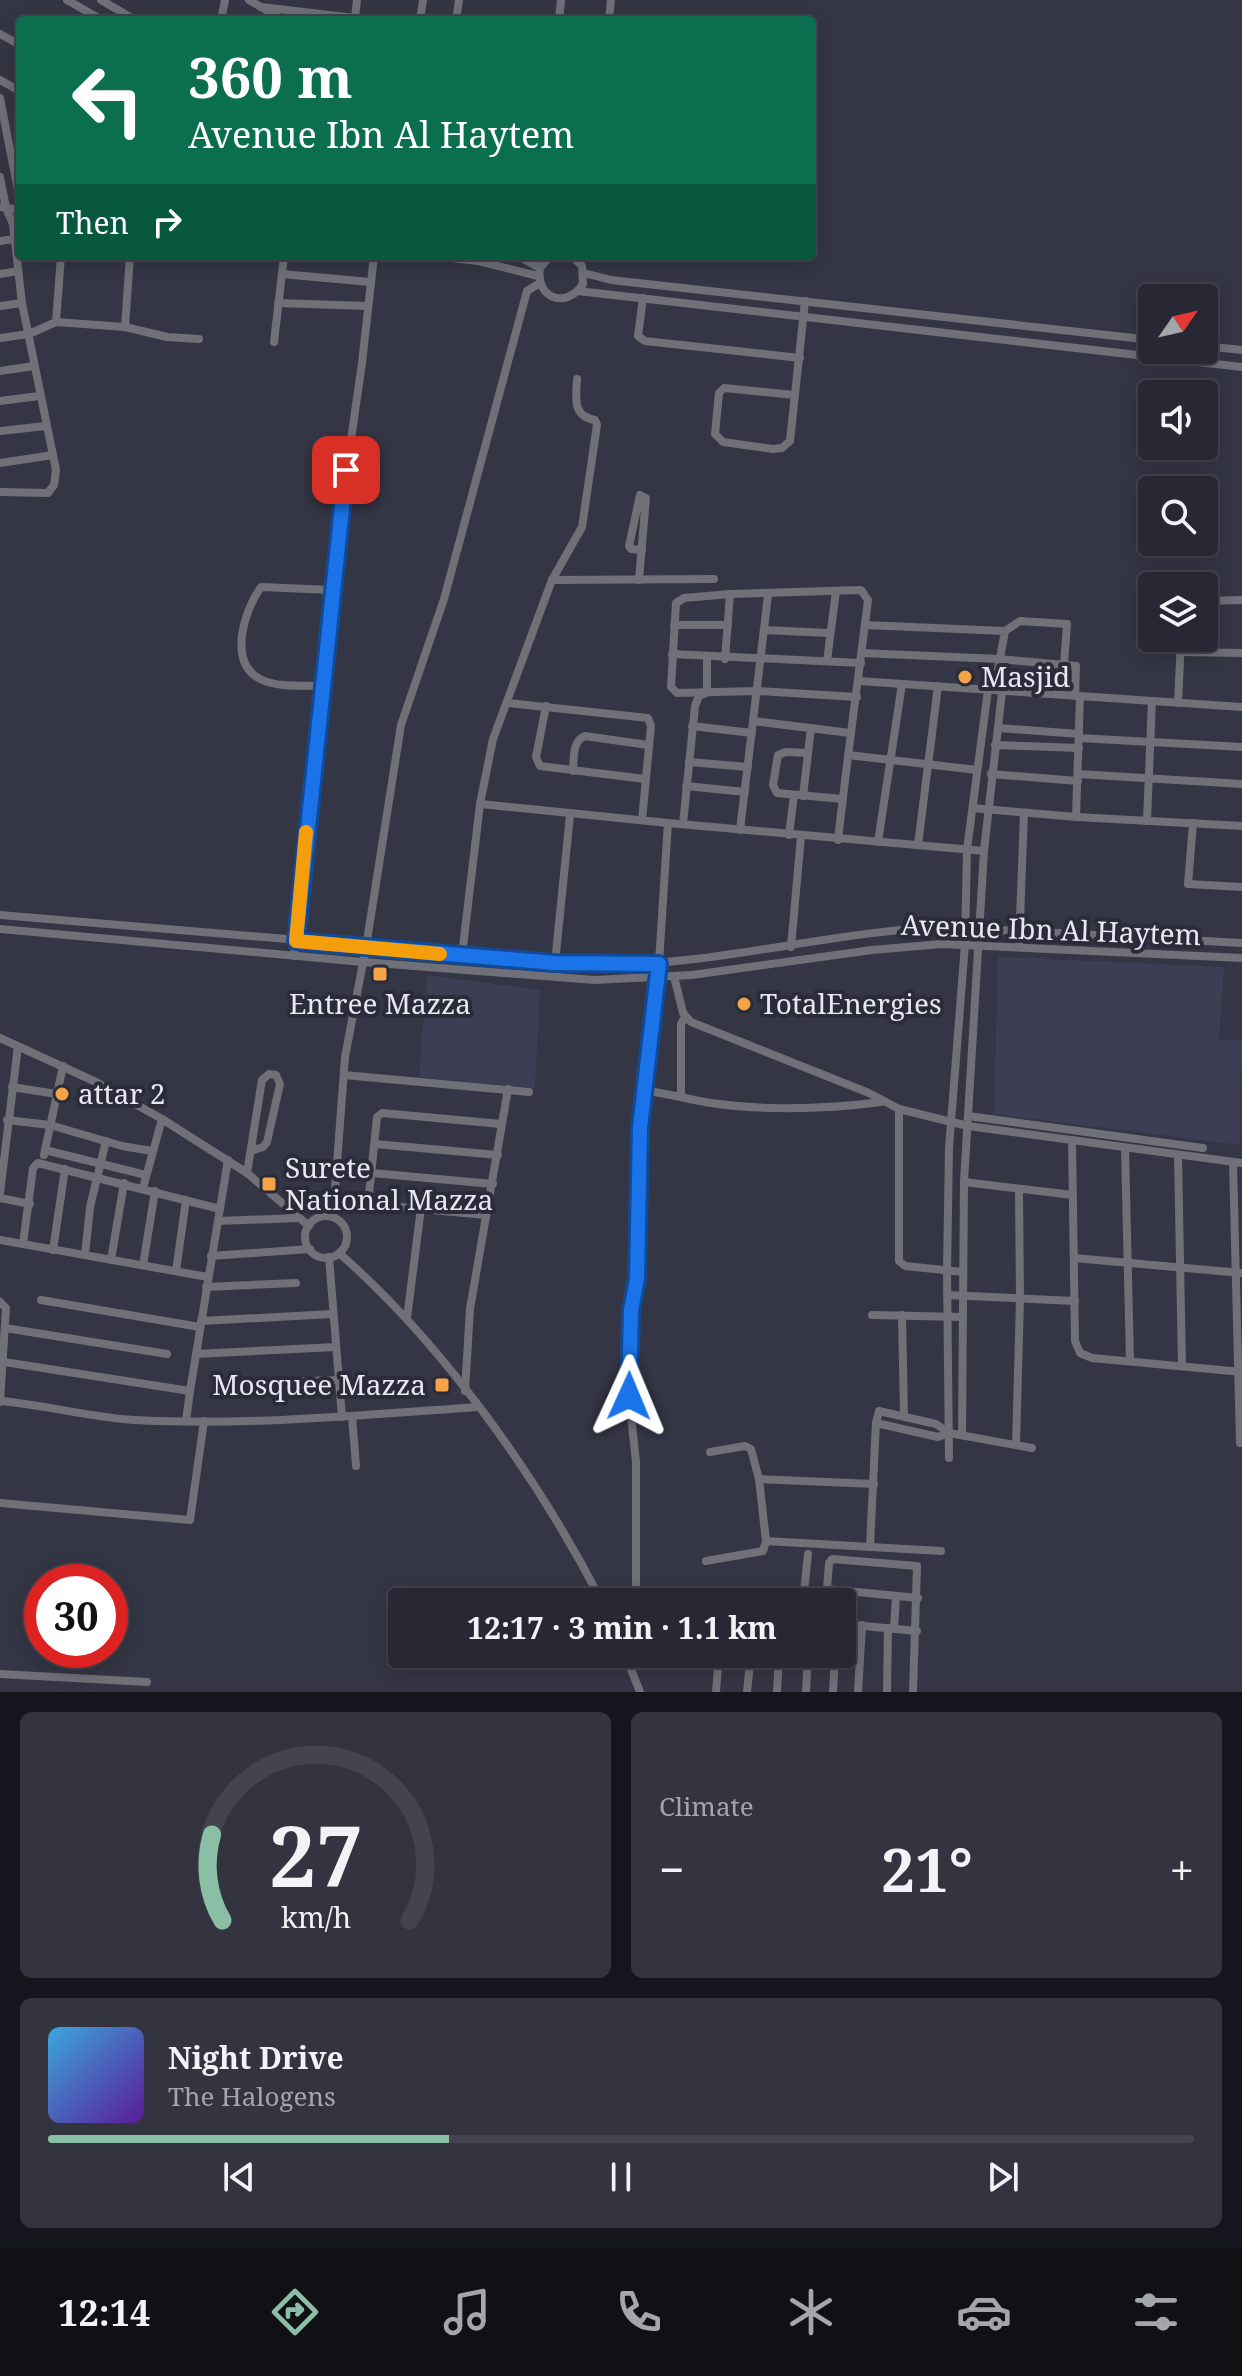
<!DOCTYPE html>
<html lang="en">
<head>
<meta charset="utf-8">
<style>
	:root { --surface:#272834; --page:#333440; --text:#f1f3f6; --muted:#a4a6ac; --line:#43444f; --accent:#8abfa5 }
	body { margin:0; font-family:"Noto Serif",serif; background:var(--page); color:var(--text); height:100vh; display:flex; flex-direction:column; font-size:30px; white-space:nowrap }
	* { box-sizing:border-box; margin:0 }
	p { font-size:26px; color:var(--muted) }
	.icon { flex:none; width:44px; height:44px; fill:none; stroke:currentColor; stroke-width:2; stroke-linecap:round; stroke-linejoin:round }
	.map { position:relative; height:1692px; overflow:hidden }
	.sheet { display:flex; flex-direction:column; gap:20px; padding:20px; background:#15161d; flex:1 }
	.sheet>* { flex:none }
	.guide { position:absolute; left:16px; top:16px; width:800px; height:244px; border-radius:8px; box-shadow:0 4px 20px #0003,0 0 0 2px var(--line); background:#0b6e4f; color:#fff; overflow:hidden }
	.needle { width:52px; rotate:56deg }
	.controls { position:absolute; left:1138px; top:284px; display:grid; gap:16px }
	.controls a { display:grid; place-items:center; width:80px; height:80px; border-radius:8px; background:var(--surface); box-shadow:0 4px 20px #0003,0 0 0 2px var(--line); font-size:40px }
	.speed { position:absolute; left:24px; top:1564px; display:flex; gap:16px; font-size:40px; font-weight:700; text-align:center }
	.speed>* { display:grid; place-content:center; width:104px; height:104px; border-radius:50%; background:var(--surface); box-shadow:0 4px 20px #0003,0 0 0 2px var(--line); line-height:1 }
	.speed .limit { border:12px solid #d22; background:#fff; color:#111 }
	.pin { position:absolute; display:grid; place-items:center; width:68px; height:68px; color:#fff; margin:-34px; border-radius:16px; box-shadow:0 4px 12px #0006 }
	.me { position:absolute; width:88px; margin:-44px; rotate:1deg; stroke-linejoin:round; filter:drop-shadow(0 0 6px #0008) }
	.turn { display:flex; align-items:center; gap:28px; height:168px; padding:0 40px; font-size:36px }
	.turn .icon { width:104px; height:104px; stroke-width:2.5 }
	.turn b { display:block; font-size:56px; line-height:68px }
	.then { display:flex; align-items:center; height:76px; padding:0 40px; background:#0003; gap:16px; font-size:30px }
	.big { font-size:60px; font-weight:700; line-height:1.1 }
	.sheet .widget { flex:1; display:flex; flex-direction:column; justify-content:center; gap:12px; min-width:0; padding:0 28px; border-radius:12px; background:var(--page) }
	.sheet .dial { align-items:center; gap:0 }
	.dial svg { height:208px; overflow:visible; fill:none; stroke:var(--line); stroke-width:7; stroke-linecap:round; text-anchor:middle }
	.dial text { fill:var(--text); stroke:none }
	.song { display:flex; align-items:center; gap:24px }
	.cover { width:96px; height:96px; border-radius:12px; background:linear-gradient(135deg,hsl(200 70% 55%),hsl(270 70% 35%)) }
	.played { height:8px; border-radius:4px; background:linear-gradient(90deg,var(--accent) 35%,var(--line) 35%) }
	.keys { display:flex; justify-content:space-around; direction:ltr }
	.heat { display:flex; justify-content:space-between; align-items:center; font-size:44px; direction:ltr }
	.sheet .tiles { flex:1; display:grid; gap:20px; grid-template-columns:1fr 1fr }
	.widget:last-child { grid-column:span 2 }
	.trip { position:absolute; left:388px; top:1588px; width:468px; height:80px; border-radius:8px; background:var(--surface); box-shadow:0 4px 20px #0003,0 0 0 2px var(--line); font-weight:700; line-height:80px; text-align:center }
	.dock { display:flex; height:128px; justify-content:space-around; align-items:center; background:#101015; color:var(--muted) }
	.dock .icon { width:56px; height:56px }
	.dock .on { color:var(--accent) }
	.dock b { font-size:36px; color:var(--text) }
	.map>svg:first-child { display:block }
</style>
</head>
<body>
<div class="map">
<svg width="1242" height="1692" viewBox="0 0 1242 1692">
	<rect width="100%" height="100%" fill="#343645"/>
	<g fill="#3c3e53">
		<polygon points="998,957 1224,967 1219,1040 1242,1040 1240,1145 994,1114"/>
		<polygon points="427,975 540,990 535,1088 419,1077"/>
	</g>
	<g fill="none" stroke-linecap="round" stroke-linejoin="round">
		<g stroke="#6f7078" stroke-width="8">
			<polyline points="67,0 102,20"/>
			<polyline points="101,0 135,20"/>
			<polyline points="249,0 283,20"/>
			<polyline points="261,7 372,20"/>
			<polyline points="355,18 357,0"/>
			<polyline points="221,20 225,0"/>
			<polyline points="420,20 423,0"/>
			<polyline points="456,20 459,0"/>
			<polyline points="559,20 561,0"/>
			<polyline points="609,20 611,0"/>
			<polyline points="0,34 20,45"/>
			<polyline points="0,80 20,91"/>
			<polyline points="0,98 20,201"/>
			<polyline points="0,177 6,208 13,224 22,303 56,470 54,485 48,493 0,492"/>
			<polyline points="0,207 20,210"/>
			<polyline points="0,241 14,239"/>
			<polyline points="435,256 478,261 538,276"/>
			<polyline points="518,256 540,268"/>
			<path d="M550,256L540,268C535,298 566,310 583,284L582,266L572,256"/>
			<polyline points="584,273 611,280 1152,340"/>
			<polyline points="0,274 18,271"/>
			<polyline points="282,274 370,282"/>
			<polyline points="578,291 1242,367"/>
			<polyline points="643,298 638,336 645,341 800,358"/>
			<polyline points="278,303 367,306"/>
			<polyline points="0,306 22,303"/>
			<polyline points="56,322 61,256"/>
			<polyline points="125,327 130,256"/>
			<polyline points="0,338 29,334 56,322 125,327 167,337 199,339"/>
			<polyline points="274,342 284,256"/>
			<polyline points="1204,346 1242,350"/>
			<polyline points="0,371 34,366"/>
			<polyline points="795,395 724,388 719,393 715,434 723,442 773,449 782,448 790,441 805,301"/>
			<polyline points="0,401 39,396"/>
			<polyline points="0,431 46,426"/>
			<polyline points="0,463 53,455"/>
			<polyline points="552,580 714,579"/>
			<polyline points="639,580 646,498 640,495 629,546 631,549 642,550"/>
			<polyline points="1204,601 1242,600"/>
			<polyline points="674,625 728,625"/>
			<polyline points="865,625 1005,631 996,680 988,690 967,849 965,944 949,1148 947,1271 949,1458"/>
			<polyline points="764,630 829,633"/>
			<polyline points="1005,631 1020,621 1067,624 1064,665"/>
			<polyline points="1181,652 1242,653"/>
			<polyline points="862,653 999,659 1076,666 1075,696"/>
			<polyline points="672,654 861,663"/>
			<polyline points="725,659 730,594"/>
			<polyline points="827,661 836,591"/>
			<polyline points="858,681 1242,707"/>
			<path d="M323,686C304,685 278,688 260,679C227,662 245,609 261,587L332,590"/>
			<polyline points="707,692 707,657"/>
			<polyline points="508,703 648,718 651,726 642,820"/>
			<polyline points="1178,703 1181,638"/>
			<polyline points="546,706 536,757 540,766 645,779"/>
			<polyline points="753,721 850,733"/>
			<polyline points="692,726 752,733"/>
			<polyline points="998,728 1079,734"/>
			<polyline points="1079,738 1242,747"/>
			<polyline points="995,745 1079,748"/>
			<polyline points="808,753 786,752 778,755 773,785 777,793 843,799"/>
			<polyline points="848,755 977,770"/>
			<polyline points="689,762 748,767"/>
			<path d="M573,771C574,758 572,741 585,736L648,745"/>
			<polyline points="991,774 1078,781"/>
			<polyline points="1078,774 1242,784"/>
			<polyline points="686,786 745,792"/>
			<polyline points="803,796 811,728"/>
			<polyline points="480,804 668,823"/>
			<polyline points="973,808 1076,817 1242,826"/>
			<polyline points="1076,817 1080,696"/>
			<polyline points="1147,821 1152,701"/>
			<polyline points="1193,823 1188,884 1242,887"/>
			<polyline points="683,824 695,706 699,696 706,693"/>
			<polyline points="740,830 768,595"/>
			<polyline points="789,835 794,795"/>
			<path d="M838,840C847,760 858,680 868,600L861,590L730,594L684,598L676,603L671,687L677,693L757,691L857,697"/>
			<polyline points="878,842 902,684"/>
			<polyline points="918,845 938,686"/>
			<path d="M0,915L598,965C716,966 830,931 946,927L1242,943"/>
			<polyline points="0,929 363,962 595,980 692,975 872,950 942,944 1242,958"/>
			<polyline points="1019,946 1024,813"/>
			<polyline points="791,947 801,836"/>
			<path d="M462,955L480,804L493,739L552,580L582,527L597,425L595,420C572,416 576,398 577,379"/>
			<polyline points="294,956 338,530 362,363 374,256"/>
			<polyline points="555,963 570,815"/>
			<polyline points="674,976 683,1013 691,1022 869,1093 899,1109 968,1126 1242,1163"/>
			<path d="M685,1017L681,1024V1097C740,1112 821,1110 881,1102"/>
			<polyline points="0,1038 96,1082 162,1119 247,1173 309,1226"/>
			<polyline points="344,1075 529,1092"/>
			<polyline points="12,1087 56,1094"/>
			<polyline points="644,1090 681,1097"/>
			<polyline points="899,1109 899,1261 905,1266 963,1272"/>
			<polyline points="968,1116 1203,1148"/>
			<polyline points="7,1120 50,1125 122,1146 152,1151"/>
			<polyline points="1072,1140 1075,1341 1080,1353 1092,1358 1242,1372"/>
			<polyline points="375,1144 498,1155"/>
			<polyline points="1125,1148 1130,1361"/>
			<polyline points="45,1150 146,1175"/>
			<polyline points="44,1155 63,1066"/>
			<polyline points="1178,1155 1182,1366"/>
			<polyline points="1233,1162 1240,1443"/>
			<polyline points="247,1173 262,1080 269,1074 276,1075 280,1084 267,1142 263,1147 251,1151"/>
			<polyline points="372,1173 493,1184"/>
			<polyline points="964,1182 1073,1195"/>
			<polyline points="143,1188 162,1119"/>
			<polyline points="0,1193 18,1046"/>
			<polyline points="0,1198 30,1204"/>
			<polyline points="334,1201 486,1215"/>
			<polyline points="368,1204 377,1117 382,1113 501,1124"/>
			<circle cx="326" cy="1237" r="21"/>
			<polyline points="333,1217 345,1057 366,947 401,725 444,599 527,291 540,283"/>
			<polyline points="218,1221 298,1218"/>
			<polyline points="0,1240 208,1277"/>
			<polyline points="23,1244 33,1168 38,1163 220,1209"/>
			<polyline points="53,1250 65,1169"/>
			<path d="M339,1253C444,1345 538,1478 602,1602"/>
			<polyline points="85,1255 90,1207 106,1141"/>
			<polyline points="211,1256 310,1249"/>
			<polyline points="329,1257 342,1417"/>
			<polyline points="1074,1258 1242,1273"/>
			<polyline points="111,1260 124,1183"/>
			<polyline points="143,1265 155,1191"/>
			<polyline points="176,1271 186,1200"/>
			<polyline points="206,1287 296,1283"/>
			<polyline points="947,1295 1075,1301"/>
			<polyline points="41,1300 200,1327"/>
			<polyline points="0,1302 6,1308 0,1402"/>
			<polyline points="872,1315 962,1317"/>
			<polyline points="902,1315 904,1415"/>
			<polyline points="407,1318 421,1208"/>
			<polyline points="201,1321 333,1314"/>
			<polyline points="5,1328 167,1354"/>
			<polyline points="196,1354 336,1347"/>
			<polyline points="4,1362 190,1391 186,1421"/>
			<polyline points="218,1384 338,1380"/>
			<polyline points="190,1391 228,1160"/>
			<polyline points="465,1391 470,1309 508,1089"/>
			<path d="M1,1401C45,1405 89,1417 134,1420C248,1426 364,1415 478,1407"/>
			<polyline points="352,1416 356,1466"/>
			<polyline points="876,1423 938,1437 949,1433"/>
			<polyline points="962,1435 964,1182 984,851 1002,692 996,680"/>
			<polyline points="1016,1445 1020,1299 1019,1189"/>
			<polyline points="759,1479 874,1484"/>
			<polyline points="0,1503 190,1520 204,1421"/>
			<polyline points="766,1541 941,1551"/>
			<polyline points="870,1546 876,1423 879,1411 936,1424 949,1433 1032,1448"/>
			<polyline points="706,1561 763,1551 766,1541 759,1479 751,1449 745,1446 710,1452"/>
			<polyline points="827,1589 918,1598"/>
			<polyline points="636,1602 636,1462 629,1396 631,1310 637,1279 640,1128 658,978 668,823 984,851"/>
			<polyline points="803,1602 808,1554"/>
			<polyline points="826,1602 829,1563 832,1559 917,1566 913,1692"/>
			<polyline points="842,1624 917,1631"/>
			<polyline points="894,1629 896,1596"/>
			<polyline points="625,1654 640,1692"/>
			<polyline points="0,1674 147,1682"/>
			<polyline points="716,1692 719,1654"/>
			<polyline points="747,1692 751,1654"/>
			<polyline points="777,1692 779,1654"/>
			<polyline points="806,1692 808,1654"/>
			<polyline points="833,1692 835,1654"/>
			<polyline points="858,1692 862,1625"/>
			<polyline points="887,1692 888,1628"/>
		</g>
	</g>
	<g fill="none" stroke-linecap="round" stroke-linejoin="round">
		<g stroke="#114b97" stroke-width="20">
			<polyline id="route" points="346,470 296,941 555,963 659,964 640,1128 637,1279 631,1310 629,1396"/>
		</g>
		<use href="#route" stroke="#1a73e8" stroke-width="14"/>
		<polyline stroke="#f59e0b" stroke-width="14" points="306,832 296,941 440,954"/>
	</g>
	<g fill="#f6a246" stroke="#2a2c3a" stroke-width="3">
		<circle cx="965" cy="677" r="8"/>
		<rect x="372" y="966" width="16" height="16" rx="4"/>
		<circle cx="744" cy="1004" r="8"/>
		<circle cx="62" cy="1094" r="8"/>
		<rect x="261" y="1176" width="16" height="16" rx="4"/>
		<rect x="434" y="1377" width="16" height="16" rx="4"/>
	</g>
	<g text-anchor="middle" stroke-width="8" stroke-linejoin="round" paint-order="stroke">
		<g font-size="28" fill="#e7e8f2" stroke="#2a2c3a" text-anchor="start">
			<text x="981" y="687">Masjid</text>
			<text x="380" y="1014" text-anchor="middle">Entree Mazza</text>
			<text x="760" y="1014">TotalEnergies</text>
			<text x="78" y="1104">attar 2</text>
			<text x="285" y="1178">Surete<tspan x="285" dy="32">National Mazza</tspan></text>
			<text x="426" y="1395" text-anchor="end">Mosquee Mazza</text>
		</g>
		<g font-size="28" fill="#e7e8f2" stroke="#2a2c3a">
			<text transform="translate(1051 930) rotate(2)" y="10">Avenue Ibn Al Haytem</text>
		</g>
	</g>
</svg>
<div class="controls">
<a><svg class="needle" viewBox="-14 -14 28 28"><path d="M0-13l5 13h-10z" fill="#e53935"/><path d="M0 13l5-13h-10z" fill="#a4a6ac"/></svg></a>
<a><svg class="icon" aria-label="sound" viewBox="0 0 24 24"><path d="M4 9h4l5-4v14l-5-4H4zM17 9q2 3 0 6"/></svg></a>
<a><svg class="icon" aria-label="search" viewBox="0 0 24 24"><circle cx="10" cy="10" r="6"/><path d="M15 15l6 6"/></svg></a>
<a><svg class="icon" aria-label="layers" viewBox="0 0 24 24"><path d="M12 4l9 5-9 5-9-5zM3 14l9 5 9-5"/></svg></a>
</div>
<div class="speed"><div class="limit">30</div></div>
<div class="pin" style="left:346px;top:470px;background:#d93025"><svg class="icon" aria-label="arrive" viewBox="0 0 24 24"><path d="M6 21V4h12l-3 4 3 4H6"/></svg></div>
<svg class="me" style="left:629px;top:1396px" viewBox="-20 -20 40 40"><path d="M0-17L14 15 0 8-14 15z" fill="#1a73e8" stroke="#fff" stroke-width="4"/></svg>
<div class="trip">12:17 · 3 min · 1.1 km</div>
<div class="guide">
<div class="turn"><svg class="icon" aria-label="left" viewBox="0 0 24 24"><path d="M17 20v-9H6M10 6l-5 5 5 5"/></svg><div><b>360 m</b>Avenue Ibn Al Haytem</div></div>
<div class="then">Then<svg class="icon" aria-label="right" viewBox="0 0 24 24"><path d="M7 20v-9h11M14 6l5 5-5 5"/></svg></div>
</div>
</div>
<section class="sheet">
<div class="tiles">
<div class="widget dial"><svg viewBox="0 0 100 80">
<path d="M14 69A42 42 0 1 1 86 69"/>
<path d="M14 69A42 42 0 0 1 10 36" stroke="#8abfa5"/>
<text x="50" y="56" font-size="32" font-weight="700">27</text>
<text x="50" y="72" font-size="11">km/h</text>
</svg></div>
<div class="widget"><p>Climate</p>
<div class="heat"><a>−</a><b class="big">21°</b><a>+</a></div>
</div>
<div class="widget">
<div class="song"><i class="cover"></i><div><b>Night Drive</b><p>The Halogens</p></div></div>
<div class="played"></div>
<div class="keys"><svg class="icon" aria-label="previous" viewBox="0 0 24 24"><path d="M18 5L8 12l10 7zM5 5v14"/></svg><svg class="icon" aria-label="pause" viewBox="0 0 24 24"><path d="M8 5v14M16 5v14"/></svg><svg class="icon" aria-label="next" viewBox="0 0 24 24"><path d="M6 5l10 7-10 7zM19 5v14"/></svg></div>
</div>
</div>
</section>
<nav class="dock">
<b>12:14</b>
<svg class="icon on" aria-label="directions" viewBox="0 0 24 24"><path d="M12 3l9 9-9 9-9-9zM9 14v-3h6M13 9l2 2-2 2"/></svg>
<svg class="icon" aria-label="music" viewBox="0 0 24 24"><path d="M9 18V5l10-2v13"/><circle cx="6" cy="18" r="3"/><circle cx="16" cy="16" r="3"/></svg>
<svg class="icon" aria-label="phone" viewBox="0 0 24 24"><path d="M5 4h4l2 5-3 2q2 4 5 5l2-3 5 2v4C11 20 4 13 5 4z"/></svg>
<svg class="icon" aria-label="climate" viewBox="0 0 24 24"><path d="M12 3v18M4 7l16 10M4 17L20 7"/></svg>
<svg class="icon" aria-label="car" viewBox="0 0 24 24"><path d="M5 17H2v-5l4-1 3-4h7l3 4 3 1v5h-3M9 17h6M6 11h13"/><circle cx="7" cy="17" r="2"/><circle cx="17" cy="17" r="2"/></svg>
<svg class="icon" aria-label="filters" viewBox="0 0 24 24"><path d="M4 7h16M4 17h16"/><circle cx="9" cy="7" r="2"/><circle cx="15" cy="17" r="2"/></svg>
</nav>
</body>
</html>
